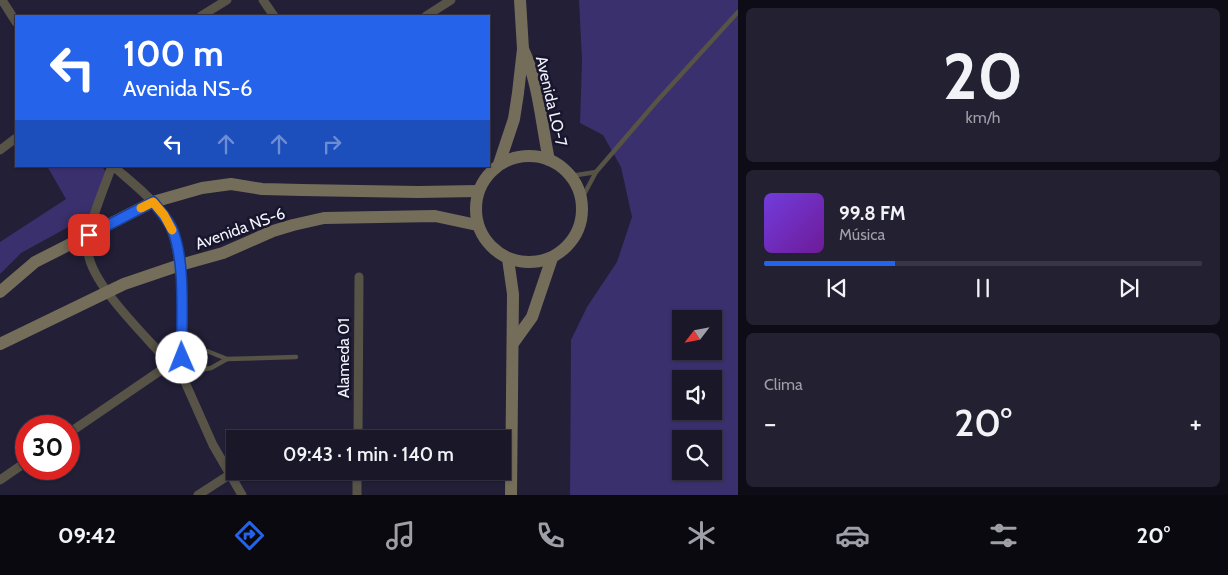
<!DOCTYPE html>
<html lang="pt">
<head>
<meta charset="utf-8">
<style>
	:root { --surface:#1a1729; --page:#232031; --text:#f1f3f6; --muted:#9f9fa8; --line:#383646; --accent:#2563eb }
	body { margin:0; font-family:Cabin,sans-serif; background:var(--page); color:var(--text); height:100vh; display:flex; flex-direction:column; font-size:19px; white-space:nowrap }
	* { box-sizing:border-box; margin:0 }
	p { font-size:16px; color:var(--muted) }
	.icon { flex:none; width:28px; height:28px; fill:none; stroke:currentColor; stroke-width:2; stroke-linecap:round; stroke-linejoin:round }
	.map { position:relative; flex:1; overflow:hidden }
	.drawer { display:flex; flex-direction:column; gap:8px; padding:8px; background:#0e0d17; width:490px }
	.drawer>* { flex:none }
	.guide { position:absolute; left:15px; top:15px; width:475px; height:152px; border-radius:0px; box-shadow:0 1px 4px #0004,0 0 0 1px var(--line); background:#2563eb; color:#fff; overflow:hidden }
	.needle { width:32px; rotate:238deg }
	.tools { position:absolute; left:672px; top:310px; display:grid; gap:10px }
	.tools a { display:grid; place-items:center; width:50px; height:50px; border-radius:0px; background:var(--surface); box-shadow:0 1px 4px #0004,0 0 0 1px var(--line); font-size:25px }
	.speed { position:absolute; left:15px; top:415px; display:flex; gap:10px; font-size:25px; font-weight:700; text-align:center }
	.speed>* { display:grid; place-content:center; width:65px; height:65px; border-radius:50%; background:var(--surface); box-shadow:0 1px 4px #0004,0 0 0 1px var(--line); line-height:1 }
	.speed .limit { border:8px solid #d22; background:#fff; color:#111 }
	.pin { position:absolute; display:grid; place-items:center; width:42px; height:42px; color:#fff; margin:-21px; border-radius:10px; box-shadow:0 2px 8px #0006 }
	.me { position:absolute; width:55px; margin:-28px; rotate:359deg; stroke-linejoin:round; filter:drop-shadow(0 0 4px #0008) }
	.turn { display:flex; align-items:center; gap:18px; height:105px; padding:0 25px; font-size:22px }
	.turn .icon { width:65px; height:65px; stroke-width:2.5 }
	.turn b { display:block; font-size:35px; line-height:42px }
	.lanes { display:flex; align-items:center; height:48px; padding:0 25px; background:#0003; justify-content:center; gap:25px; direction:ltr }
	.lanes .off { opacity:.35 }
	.big { font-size:38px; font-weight:600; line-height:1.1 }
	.drawer .tile { flex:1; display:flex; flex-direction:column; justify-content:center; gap:8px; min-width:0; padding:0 18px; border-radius:8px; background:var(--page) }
	.drawer .dial { align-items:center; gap:0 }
	.dial b { font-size:65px; line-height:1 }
	.song { display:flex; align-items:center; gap:15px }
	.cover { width:60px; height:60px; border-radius:8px; background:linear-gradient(135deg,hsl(260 70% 55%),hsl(280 70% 35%)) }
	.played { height:5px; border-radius:2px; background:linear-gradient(90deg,var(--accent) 30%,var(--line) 30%) }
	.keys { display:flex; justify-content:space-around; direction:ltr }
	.heat { display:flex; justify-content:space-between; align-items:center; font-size:28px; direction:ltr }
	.trip { position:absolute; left:226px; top:430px; width:285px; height:50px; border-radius:0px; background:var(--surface); box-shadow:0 1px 4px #0004,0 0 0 1px var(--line); font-weight:600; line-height:50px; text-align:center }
	.tabs { display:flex; height:80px; justify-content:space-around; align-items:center; background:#0a0910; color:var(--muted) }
	.tabs .icon { width:35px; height:35px }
	.tabs .selected { color:var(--accent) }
	.tabs b { font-size:22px; color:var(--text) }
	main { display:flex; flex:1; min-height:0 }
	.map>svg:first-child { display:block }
</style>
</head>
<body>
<main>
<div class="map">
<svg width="738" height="495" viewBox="0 0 738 495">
	<rect width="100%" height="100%" fill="#221f37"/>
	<g fill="#3a306d" fill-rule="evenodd">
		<path d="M579,0H738V495H570L571,340L587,307L617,262L632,217L621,167L603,135L580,123L582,60ZM681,319H714V351H681ZM681,379H714V411H681ZM681,439H714V471H681Z"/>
		<polygon points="47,166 102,166 107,174 92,214 21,253 0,274 0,242 66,199"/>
	</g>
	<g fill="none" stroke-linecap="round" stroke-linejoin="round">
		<g stroke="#575346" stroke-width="4.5">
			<polyline points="571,176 596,172"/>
			<polyline points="581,200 596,172 657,101 738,12"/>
			<polyline points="182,358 207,351 227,359 296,357"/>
			<polyline points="181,373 211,368 227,359"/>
		</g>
		<g stroke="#575346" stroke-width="9">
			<polyline points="2,0 16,22"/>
			<polyline points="263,0 274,16"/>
			<polyline points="201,16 227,0"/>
			<polyline points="426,16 451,0"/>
			<polyline points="0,150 16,138"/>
			<path d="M112,166C104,188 86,229 88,251C90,284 148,338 170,364L181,373L213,445L242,495"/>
			<path d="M113,166C130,181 150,196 163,214C186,245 183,334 181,373"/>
			<polyline points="69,433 170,364"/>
			<polyline points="358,439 359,277"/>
			<polyline points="0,480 26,462"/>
			<polyline points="198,495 229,475"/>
			<polyline points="357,495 357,471"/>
		</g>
		<g stroke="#746d5a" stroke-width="12">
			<path d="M523,49C539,83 541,123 549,160"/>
			<circle cx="529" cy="209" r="53"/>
			<polyline points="499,164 514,119 518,93 523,49 520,0"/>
			<polyline points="508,259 513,294 511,495"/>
			<polyline points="0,292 35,262 153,202 202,188 231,184 262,189 302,190 418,192 478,191"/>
			<polyline points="514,342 532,317 552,258"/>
			<polyline points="0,344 124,284 180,265 223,253 273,231 293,225 324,218 435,216 477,225"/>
		</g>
	</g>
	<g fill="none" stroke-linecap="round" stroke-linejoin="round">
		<g stroke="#184099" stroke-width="12">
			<path id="route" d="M89,235L153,202C160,211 169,220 173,231C186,265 181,320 182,358"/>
		</g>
		<use href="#route" stroke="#2563eb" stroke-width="9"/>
		<polyline stroke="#f59e0b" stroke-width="9" points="141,208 153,202 164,215 172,230"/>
	</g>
	<g text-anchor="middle" stroke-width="5" stroke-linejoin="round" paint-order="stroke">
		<g font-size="16" fill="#f3f3fd" stroke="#18162d">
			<text transform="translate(552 101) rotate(77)" y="6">Avenida LO-7</text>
			<text transform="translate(240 228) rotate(-20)" y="6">Avenida NS-6</text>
			<text transform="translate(343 358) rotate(-90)" y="6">Alameda 01</text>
		</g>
	</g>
</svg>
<div class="tools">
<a><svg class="needle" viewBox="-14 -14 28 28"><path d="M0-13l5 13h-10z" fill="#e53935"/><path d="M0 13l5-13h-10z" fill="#9f9fa8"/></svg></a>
<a><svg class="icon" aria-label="sound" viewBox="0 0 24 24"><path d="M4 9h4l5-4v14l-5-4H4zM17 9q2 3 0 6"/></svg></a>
<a><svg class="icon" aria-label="search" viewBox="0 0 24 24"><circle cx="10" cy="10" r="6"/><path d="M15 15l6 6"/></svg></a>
</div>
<div class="speed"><div class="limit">30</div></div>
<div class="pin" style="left:89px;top:235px;background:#d93025"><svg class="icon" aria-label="arrive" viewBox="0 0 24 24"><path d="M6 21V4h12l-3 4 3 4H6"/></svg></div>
<svg class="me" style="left:182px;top:358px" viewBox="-20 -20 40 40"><circle r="19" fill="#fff"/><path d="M0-13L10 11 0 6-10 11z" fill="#2563eb"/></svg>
<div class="trip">09:43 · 1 min · 140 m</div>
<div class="guide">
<div class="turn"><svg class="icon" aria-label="left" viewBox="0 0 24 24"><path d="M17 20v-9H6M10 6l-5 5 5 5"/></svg><div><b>100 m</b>Avenida NS-6</div></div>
<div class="lanes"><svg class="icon" aria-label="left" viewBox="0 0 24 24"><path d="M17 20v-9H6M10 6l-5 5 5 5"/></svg><svg class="icon off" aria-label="ahead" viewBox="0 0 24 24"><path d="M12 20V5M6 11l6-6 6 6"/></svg><svg class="icon off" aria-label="ahead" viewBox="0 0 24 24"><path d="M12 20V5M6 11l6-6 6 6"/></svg><svg class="icon off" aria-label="right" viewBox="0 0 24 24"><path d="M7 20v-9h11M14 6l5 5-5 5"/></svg></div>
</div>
</div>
<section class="drawer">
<div class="tile dial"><b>20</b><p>km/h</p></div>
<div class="tile">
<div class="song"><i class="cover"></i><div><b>99.8 FM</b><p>Música</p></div></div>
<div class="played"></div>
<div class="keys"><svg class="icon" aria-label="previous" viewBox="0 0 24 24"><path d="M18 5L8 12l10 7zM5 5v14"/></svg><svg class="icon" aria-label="pause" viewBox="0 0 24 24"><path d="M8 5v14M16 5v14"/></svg><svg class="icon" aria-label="next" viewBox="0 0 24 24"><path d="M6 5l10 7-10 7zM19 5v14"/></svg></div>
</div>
<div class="tile"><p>Clima</p>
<div class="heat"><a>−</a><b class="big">20°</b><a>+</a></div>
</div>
</section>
</main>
<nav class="tabs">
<b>09:42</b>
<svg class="icon selected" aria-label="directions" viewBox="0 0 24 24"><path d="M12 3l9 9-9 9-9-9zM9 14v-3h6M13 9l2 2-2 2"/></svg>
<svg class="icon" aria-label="music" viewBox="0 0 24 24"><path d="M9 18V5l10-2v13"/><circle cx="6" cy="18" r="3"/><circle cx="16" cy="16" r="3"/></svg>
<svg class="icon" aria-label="phone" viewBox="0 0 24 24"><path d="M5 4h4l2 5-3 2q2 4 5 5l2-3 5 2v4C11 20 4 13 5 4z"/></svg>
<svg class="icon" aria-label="climate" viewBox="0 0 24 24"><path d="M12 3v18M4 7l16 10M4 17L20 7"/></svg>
<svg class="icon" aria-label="car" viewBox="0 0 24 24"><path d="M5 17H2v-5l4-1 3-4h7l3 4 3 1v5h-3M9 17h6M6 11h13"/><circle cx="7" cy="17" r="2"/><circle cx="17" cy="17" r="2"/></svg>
<svg class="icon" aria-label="filters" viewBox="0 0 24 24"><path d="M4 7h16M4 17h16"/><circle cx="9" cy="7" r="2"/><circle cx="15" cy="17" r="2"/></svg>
<b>20°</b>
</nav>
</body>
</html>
